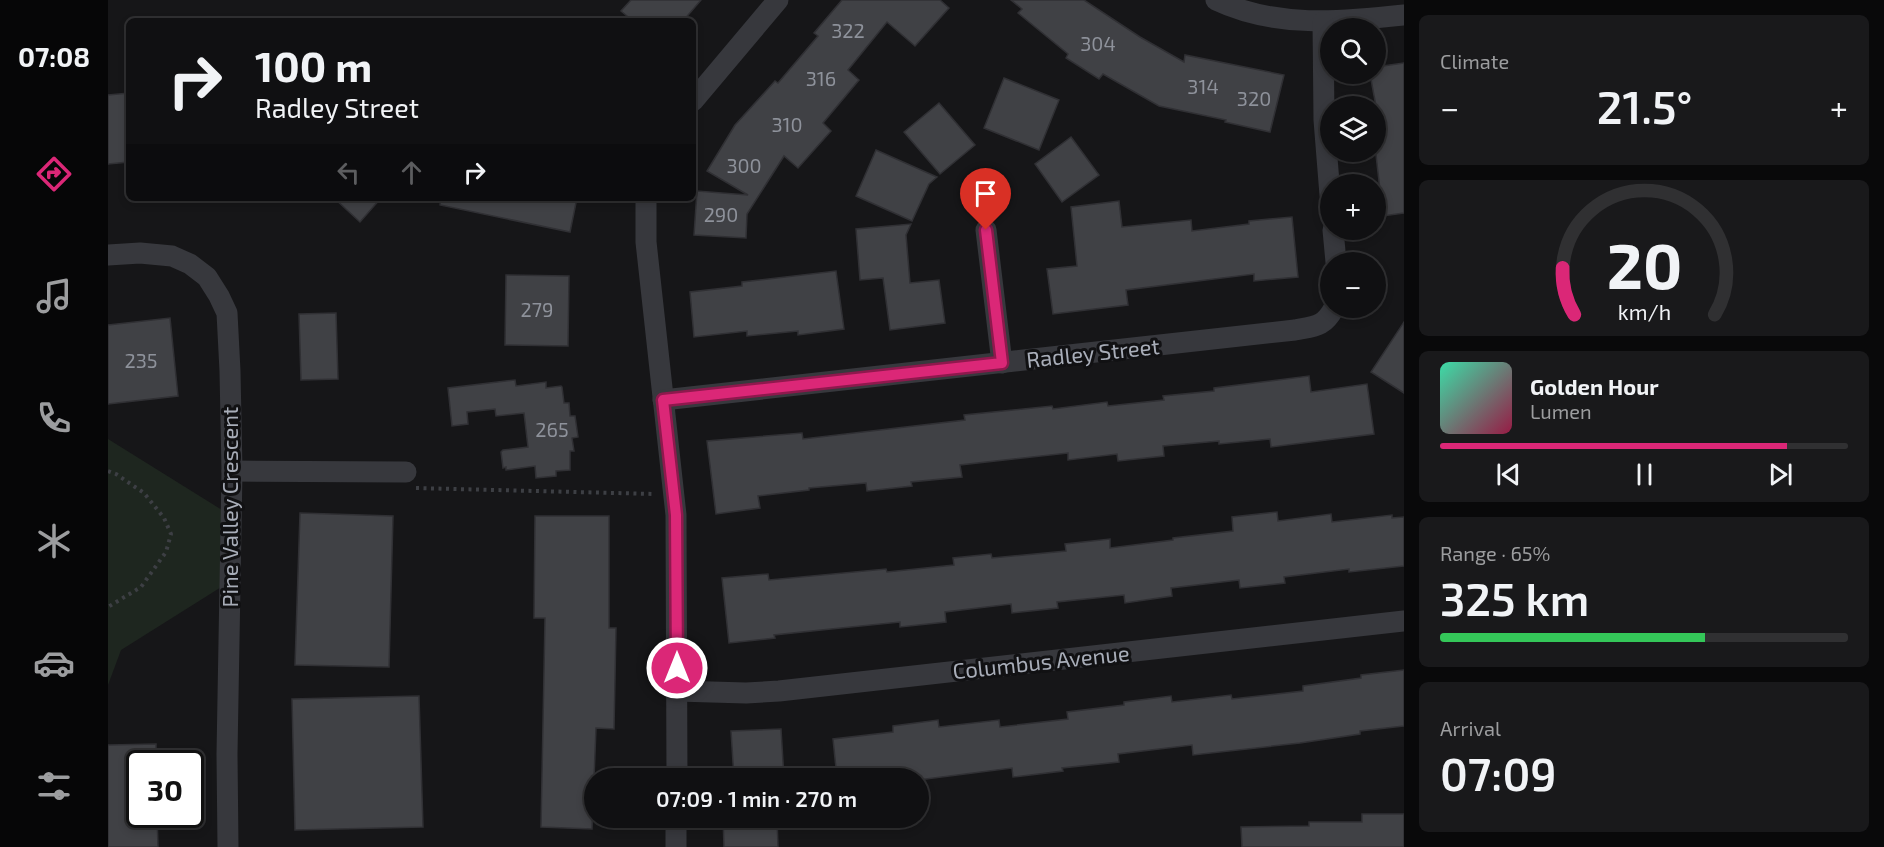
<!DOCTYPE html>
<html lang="en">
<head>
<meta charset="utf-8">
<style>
	:root { --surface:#101012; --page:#19191b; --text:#f1f3f6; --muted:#9c9d9f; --line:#303032; --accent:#db2777 }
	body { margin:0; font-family:"Exo 2",sans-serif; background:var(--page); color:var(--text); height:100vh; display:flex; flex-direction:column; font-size:22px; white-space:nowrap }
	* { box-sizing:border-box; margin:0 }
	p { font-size:20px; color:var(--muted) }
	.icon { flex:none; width:33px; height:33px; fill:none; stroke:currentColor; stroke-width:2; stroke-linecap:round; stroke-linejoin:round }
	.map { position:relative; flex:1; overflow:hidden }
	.sheet { display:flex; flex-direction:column; gap:15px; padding:15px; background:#09090a; width:480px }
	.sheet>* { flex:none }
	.top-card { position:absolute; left:18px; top:18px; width:570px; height:183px; border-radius:9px; box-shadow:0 3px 9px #0003,0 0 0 2px var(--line); background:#101012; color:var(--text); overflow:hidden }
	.fabs { position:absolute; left:1212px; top:18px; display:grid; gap:12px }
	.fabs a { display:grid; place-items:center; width:66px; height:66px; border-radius:50%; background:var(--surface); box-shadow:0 3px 9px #0003,0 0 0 2px var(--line); font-size:30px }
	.speed { position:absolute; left:18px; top:750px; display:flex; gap:12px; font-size:30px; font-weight:700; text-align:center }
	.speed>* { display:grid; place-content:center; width:78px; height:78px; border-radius:50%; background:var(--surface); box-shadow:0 3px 9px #0003,0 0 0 2px var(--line); line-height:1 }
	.speed .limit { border:3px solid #111; border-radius:9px; background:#fff; color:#111 }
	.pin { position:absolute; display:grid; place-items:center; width:51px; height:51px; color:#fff; margin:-62px -26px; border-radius:50% 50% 50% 0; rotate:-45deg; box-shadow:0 0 6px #0007 }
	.pin .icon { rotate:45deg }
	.me { position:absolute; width:66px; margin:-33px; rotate:0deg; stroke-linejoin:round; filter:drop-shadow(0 0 4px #0008) }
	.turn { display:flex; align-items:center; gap:21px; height:126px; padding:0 30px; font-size:27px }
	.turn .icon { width:78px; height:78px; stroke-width:2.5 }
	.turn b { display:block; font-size:42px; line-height:51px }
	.lanes { display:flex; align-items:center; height:57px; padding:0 30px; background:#0003; justify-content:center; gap:30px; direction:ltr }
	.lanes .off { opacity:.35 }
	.big { font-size:45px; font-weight:600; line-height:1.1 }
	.sheet .tile { flex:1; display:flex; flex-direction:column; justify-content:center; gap:9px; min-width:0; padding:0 21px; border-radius:9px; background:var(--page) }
	.sheet .dial { align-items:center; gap:0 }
	.dial svg { height:156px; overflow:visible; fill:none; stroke:var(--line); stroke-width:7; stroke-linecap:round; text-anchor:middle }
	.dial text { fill:var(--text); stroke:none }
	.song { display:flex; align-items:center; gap:18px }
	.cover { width:72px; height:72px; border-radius:9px; background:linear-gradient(135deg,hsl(160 70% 55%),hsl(340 70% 35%)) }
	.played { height:6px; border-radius:3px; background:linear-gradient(90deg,var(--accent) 85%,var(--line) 85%) }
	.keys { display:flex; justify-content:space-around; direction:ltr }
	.heat { display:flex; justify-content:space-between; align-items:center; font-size:33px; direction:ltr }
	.charge { height:9px; border-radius:4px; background:linear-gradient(90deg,#34c759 65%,var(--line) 0) }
	.trip { position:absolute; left:476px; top:768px; width:345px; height:60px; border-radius:30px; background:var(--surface); box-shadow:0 3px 9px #0003,0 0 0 2px var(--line); font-weight:600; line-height:60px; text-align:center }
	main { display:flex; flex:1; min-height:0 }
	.dock { display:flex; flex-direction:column; width:108px; justify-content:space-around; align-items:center; background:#060607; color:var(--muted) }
	.dock .icon { width:42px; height:42px }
	.dock .active { color:var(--accent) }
	.dock b { font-size:27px; color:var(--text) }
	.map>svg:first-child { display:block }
</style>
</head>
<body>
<main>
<nav class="dock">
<b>07:08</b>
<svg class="icon active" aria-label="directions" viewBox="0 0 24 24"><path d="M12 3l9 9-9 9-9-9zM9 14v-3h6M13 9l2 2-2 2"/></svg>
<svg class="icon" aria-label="music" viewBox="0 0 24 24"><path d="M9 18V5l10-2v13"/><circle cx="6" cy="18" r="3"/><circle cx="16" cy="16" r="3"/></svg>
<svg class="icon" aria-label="phone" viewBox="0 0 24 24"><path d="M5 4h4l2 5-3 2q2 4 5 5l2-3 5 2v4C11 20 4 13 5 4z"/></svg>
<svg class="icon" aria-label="climate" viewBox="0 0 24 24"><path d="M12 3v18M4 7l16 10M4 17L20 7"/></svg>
<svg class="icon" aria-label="car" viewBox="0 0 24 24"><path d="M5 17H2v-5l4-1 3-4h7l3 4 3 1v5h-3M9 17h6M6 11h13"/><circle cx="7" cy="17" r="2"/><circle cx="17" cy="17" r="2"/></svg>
<svg class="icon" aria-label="filters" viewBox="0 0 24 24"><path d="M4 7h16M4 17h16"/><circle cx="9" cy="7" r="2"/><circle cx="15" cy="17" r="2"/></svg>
</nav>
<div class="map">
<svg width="1296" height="847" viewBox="0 0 1296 847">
	<rect width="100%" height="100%" fill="#161618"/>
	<polygon fill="#1e261f" points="0,439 114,510 126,579 13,650 0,685"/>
	<g fill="#404145" stroke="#303034" stroke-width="1.5">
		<polygon points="523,0 593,0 575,21 525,21 513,11"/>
		<polygon points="734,0 832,0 841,8 807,46 779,22 740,70 751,80 715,123 723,131 690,168 676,156 639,214 638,238 586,235 589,191 640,195 599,171 627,125 667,81 670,83 710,36 706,33"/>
		<polygon points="903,0 976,0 1032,37 1076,62 1077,55 1176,75 1162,132 1117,122 1118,120 1051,106 995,74 991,79 958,58 960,54 910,13 914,9"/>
		<polygon points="1296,63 1296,213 1275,216 1268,155 1268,106 1262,74 1268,74 1268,67"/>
		<polygon points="896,78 951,100 931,150 876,128"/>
		<polygon points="21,93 21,162 0,164 0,95"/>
		<polygon points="831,103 867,145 832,174 796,132"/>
		<polygon points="963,137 991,175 954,202 927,164"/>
		<polygon points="768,150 829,177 821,184 804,221 748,196"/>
		<polygon points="226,198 273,198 252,222"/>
		<polygon points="333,198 469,198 462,232 332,205"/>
		<polygon points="1011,201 1014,227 1083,220 1084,231 1141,224 1141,221 1184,217 1190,277 1146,281 1146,274 1018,290 1020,305 945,314 939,269 969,266 963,207"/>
		<polygon points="803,224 798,235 802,283 831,280 837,323 782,330 775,278 752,280 748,229"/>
		<polygon points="728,271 736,329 690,335 690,331 639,336 639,331 586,337 582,292 634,286 634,282"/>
		<polygon points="398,275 461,276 460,346 397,345"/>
		<polygon points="228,313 230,379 193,380 191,314"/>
		<polygon points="62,318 70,396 0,404 0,325"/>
		<polygon points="1296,322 1296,393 1263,372"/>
		<polygon points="1201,376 1203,392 1259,384 1266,434 1163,447 1162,439 1111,444 1111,441 1055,446 1056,456 1010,461 1009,454 960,460 960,453 852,465 854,477 803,482 804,486 759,491 758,483 701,488 701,490 650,496 652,508 608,514 599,441 694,433 695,439 857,420 856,415 944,406 945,409 999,402 1000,406 1056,400 1055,396 1106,391 1106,388"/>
		<polygon points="407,380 408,386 438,382 438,388 453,386 454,387 456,403 461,403 462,416 467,416 470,437 464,438 466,451 462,451 462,470 448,471 448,476 428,478 427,466 398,470 398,467 395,468 393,452 395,450 420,447 416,413 388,416 387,409 359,412 360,424 344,426 340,388"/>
		<polygon points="1169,512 1170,521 1223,514 1224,522 1284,515 1284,518 1296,517 1296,566 1241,572 1241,569 1176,577 1177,583 1132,588 1131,580 1063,588 1064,596 1017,603 1016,595 949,602 950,608 904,613 903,604 837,612 838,622 792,627 792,622 723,629 666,635 667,638 621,643 614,578 660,574 661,580 778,569 779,572 846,565 845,558 883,554 884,558 958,551 957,544 1002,539 1002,548 1065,540 1065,538 1125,531 1124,517"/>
		<polygon points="192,513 285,516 281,667 187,665"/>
		<polygon points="427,516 501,516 501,628 508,628 506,729 488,728 484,829 433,827 437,618 426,618"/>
		<polygon points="1296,670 1296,726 1252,731 1252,734 1192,743 1085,755 1084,745 1010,754 1011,762 954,768 955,771 905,777 904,768 810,780 729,778 725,739 785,732 785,726 830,720 831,727 891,720 892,727 960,719 959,712 1016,705 1016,702 1063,696 1064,702 1123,695 1124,699 1195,691 1195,686 1253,678 1253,675"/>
		<polygon points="311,696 315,827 187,830 184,699"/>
		<polygon points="673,729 676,778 626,778 623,731"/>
		<polygon points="48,744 48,764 32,764 32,814 49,814 50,847 0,847 0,745"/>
		<polygon points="1254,814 1296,814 1296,847 1134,847 1133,827 1201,826 1201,822 1254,822"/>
		<polygon points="615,818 669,818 670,847 616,847"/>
	</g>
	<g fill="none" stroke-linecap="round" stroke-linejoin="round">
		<g stroke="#3d3f44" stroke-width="4" stroke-dasharray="3 4.5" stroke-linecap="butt">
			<polyline points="0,471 8,474 36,493 56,518 63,534 58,552 33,587 0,607"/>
			<polyline points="308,488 547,494"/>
		</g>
		<g stroke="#37383d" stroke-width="21">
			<path d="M1108,0C1167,28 1233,22 1296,15"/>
			<polyline points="1215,22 1216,120 1222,195"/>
			<polyline points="585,101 670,0"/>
			<polyline points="538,198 538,242 568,515 569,778"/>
			<polyline points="878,230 894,363"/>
			<polyline points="1225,230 1228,262"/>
			<polyline points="0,255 32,253 64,256 82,264 99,277 111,296 119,313 122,371 124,471 119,754 120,847"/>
			<path d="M555,400L1187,330C1207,326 1216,327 1226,308"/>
			<polyline points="124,471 298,472"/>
			<polyline points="569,691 638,693 671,691 1296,621"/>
			<polyline points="568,847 568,818"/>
		</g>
	</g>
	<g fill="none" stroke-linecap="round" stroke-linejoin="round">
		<g stroke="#8e194d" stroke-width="15">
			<polyline id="route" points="569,668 568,515 555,400 894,363 878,230"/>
		</g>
		<use href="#route" stroke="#db2777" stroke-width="10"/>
	</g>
	<g text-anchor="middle" stroke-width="6" stroke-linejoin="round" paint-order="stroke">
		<g font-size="20" fill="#8e929b">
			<text x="740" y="38">322</text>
			<text x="990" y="51">304</text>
			<text x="713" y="86">316</text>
			<text x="1095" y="94">314</text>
			<text x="1146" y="106">320</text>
			<text x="679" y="132">310</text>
			<text x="636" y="173">300</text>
			<text x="613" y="222">290</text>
			<text x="429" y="317">279</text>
			<text x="33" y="368">235</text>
			<text x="444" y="437">265</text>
		</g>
		<g font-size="22" fill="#a8adb8" stroke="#111113">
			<text transform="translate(985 353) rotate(-6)" y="8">Radley Street</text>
			<text transform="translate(122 507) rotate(-90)" y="8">Pine Valley Crescent</text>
			<text transform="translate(933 662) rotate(-6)" y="8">Columbus Avenue</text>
		</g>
	</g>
</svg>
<div class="fabs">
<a><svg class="icon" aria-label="search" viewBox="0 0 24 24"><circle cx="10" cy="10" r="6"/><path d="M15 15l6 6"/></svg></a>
<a><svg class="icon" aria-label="layers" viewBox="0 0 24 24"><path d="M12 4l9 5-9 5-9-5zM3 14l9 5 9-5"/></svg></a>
<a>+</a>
<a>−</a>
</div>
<div class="speed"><div class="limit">30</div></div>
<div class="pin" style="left:878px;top:230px;background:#d93025"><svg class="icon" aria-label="arrive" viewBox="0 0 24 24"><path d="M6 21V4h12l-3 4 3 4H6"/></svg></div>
<svg class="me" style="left:569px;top:668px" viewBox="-20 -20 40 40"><circle r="17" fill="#db2777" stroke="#fff" stroke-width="3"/><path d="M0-11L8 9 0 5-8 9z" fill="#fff"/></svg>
<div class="trip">07:09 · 1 min · 270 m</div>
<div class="top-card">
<div class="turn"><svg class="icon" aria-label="right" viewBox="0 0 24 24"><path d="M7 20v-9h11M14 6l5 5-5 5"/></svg><div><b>100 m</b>Radley Street</div></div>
<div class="lanes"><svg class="icon off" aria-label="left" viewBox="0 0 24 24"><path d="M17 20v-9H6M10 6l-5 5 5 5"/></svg><svg class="icon off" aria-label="ahead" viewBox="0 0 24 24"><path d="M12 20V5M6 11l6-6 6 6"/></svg><svg class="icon" aria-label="right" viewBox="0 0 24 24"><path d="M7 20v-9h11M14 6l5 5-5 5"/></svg></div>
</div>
</div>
<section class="sheet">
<div class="tile"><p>Climate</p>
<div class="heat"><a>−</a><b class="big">21.5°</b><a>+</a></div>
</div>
<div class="tile dial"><svg viewBox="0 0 100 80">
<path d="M14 69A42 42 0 1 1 86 69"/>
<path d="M14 69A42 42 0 0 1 8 45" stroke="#db2777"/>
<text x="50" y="56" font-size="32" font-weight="700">20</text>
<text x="50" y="72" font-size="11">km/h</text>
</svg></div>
<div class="tile">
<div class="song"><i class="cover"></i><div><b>Golden Hour</b><p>Lumen</p></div></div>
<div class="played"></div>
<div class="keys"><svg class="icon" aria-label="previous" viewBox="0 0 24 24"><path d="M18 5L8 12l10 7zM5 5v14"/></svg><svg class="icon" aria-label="pause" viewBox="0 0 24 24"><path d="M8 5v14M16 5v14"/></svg><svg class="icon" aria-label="next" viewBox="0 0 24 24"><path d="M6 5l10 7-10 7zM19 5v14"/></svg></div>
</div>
<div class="tile"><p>Range · 65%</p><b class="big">325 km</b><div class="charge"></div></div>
<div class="tile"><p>Arrival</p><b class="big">07:09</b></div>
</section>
</main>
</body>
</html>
